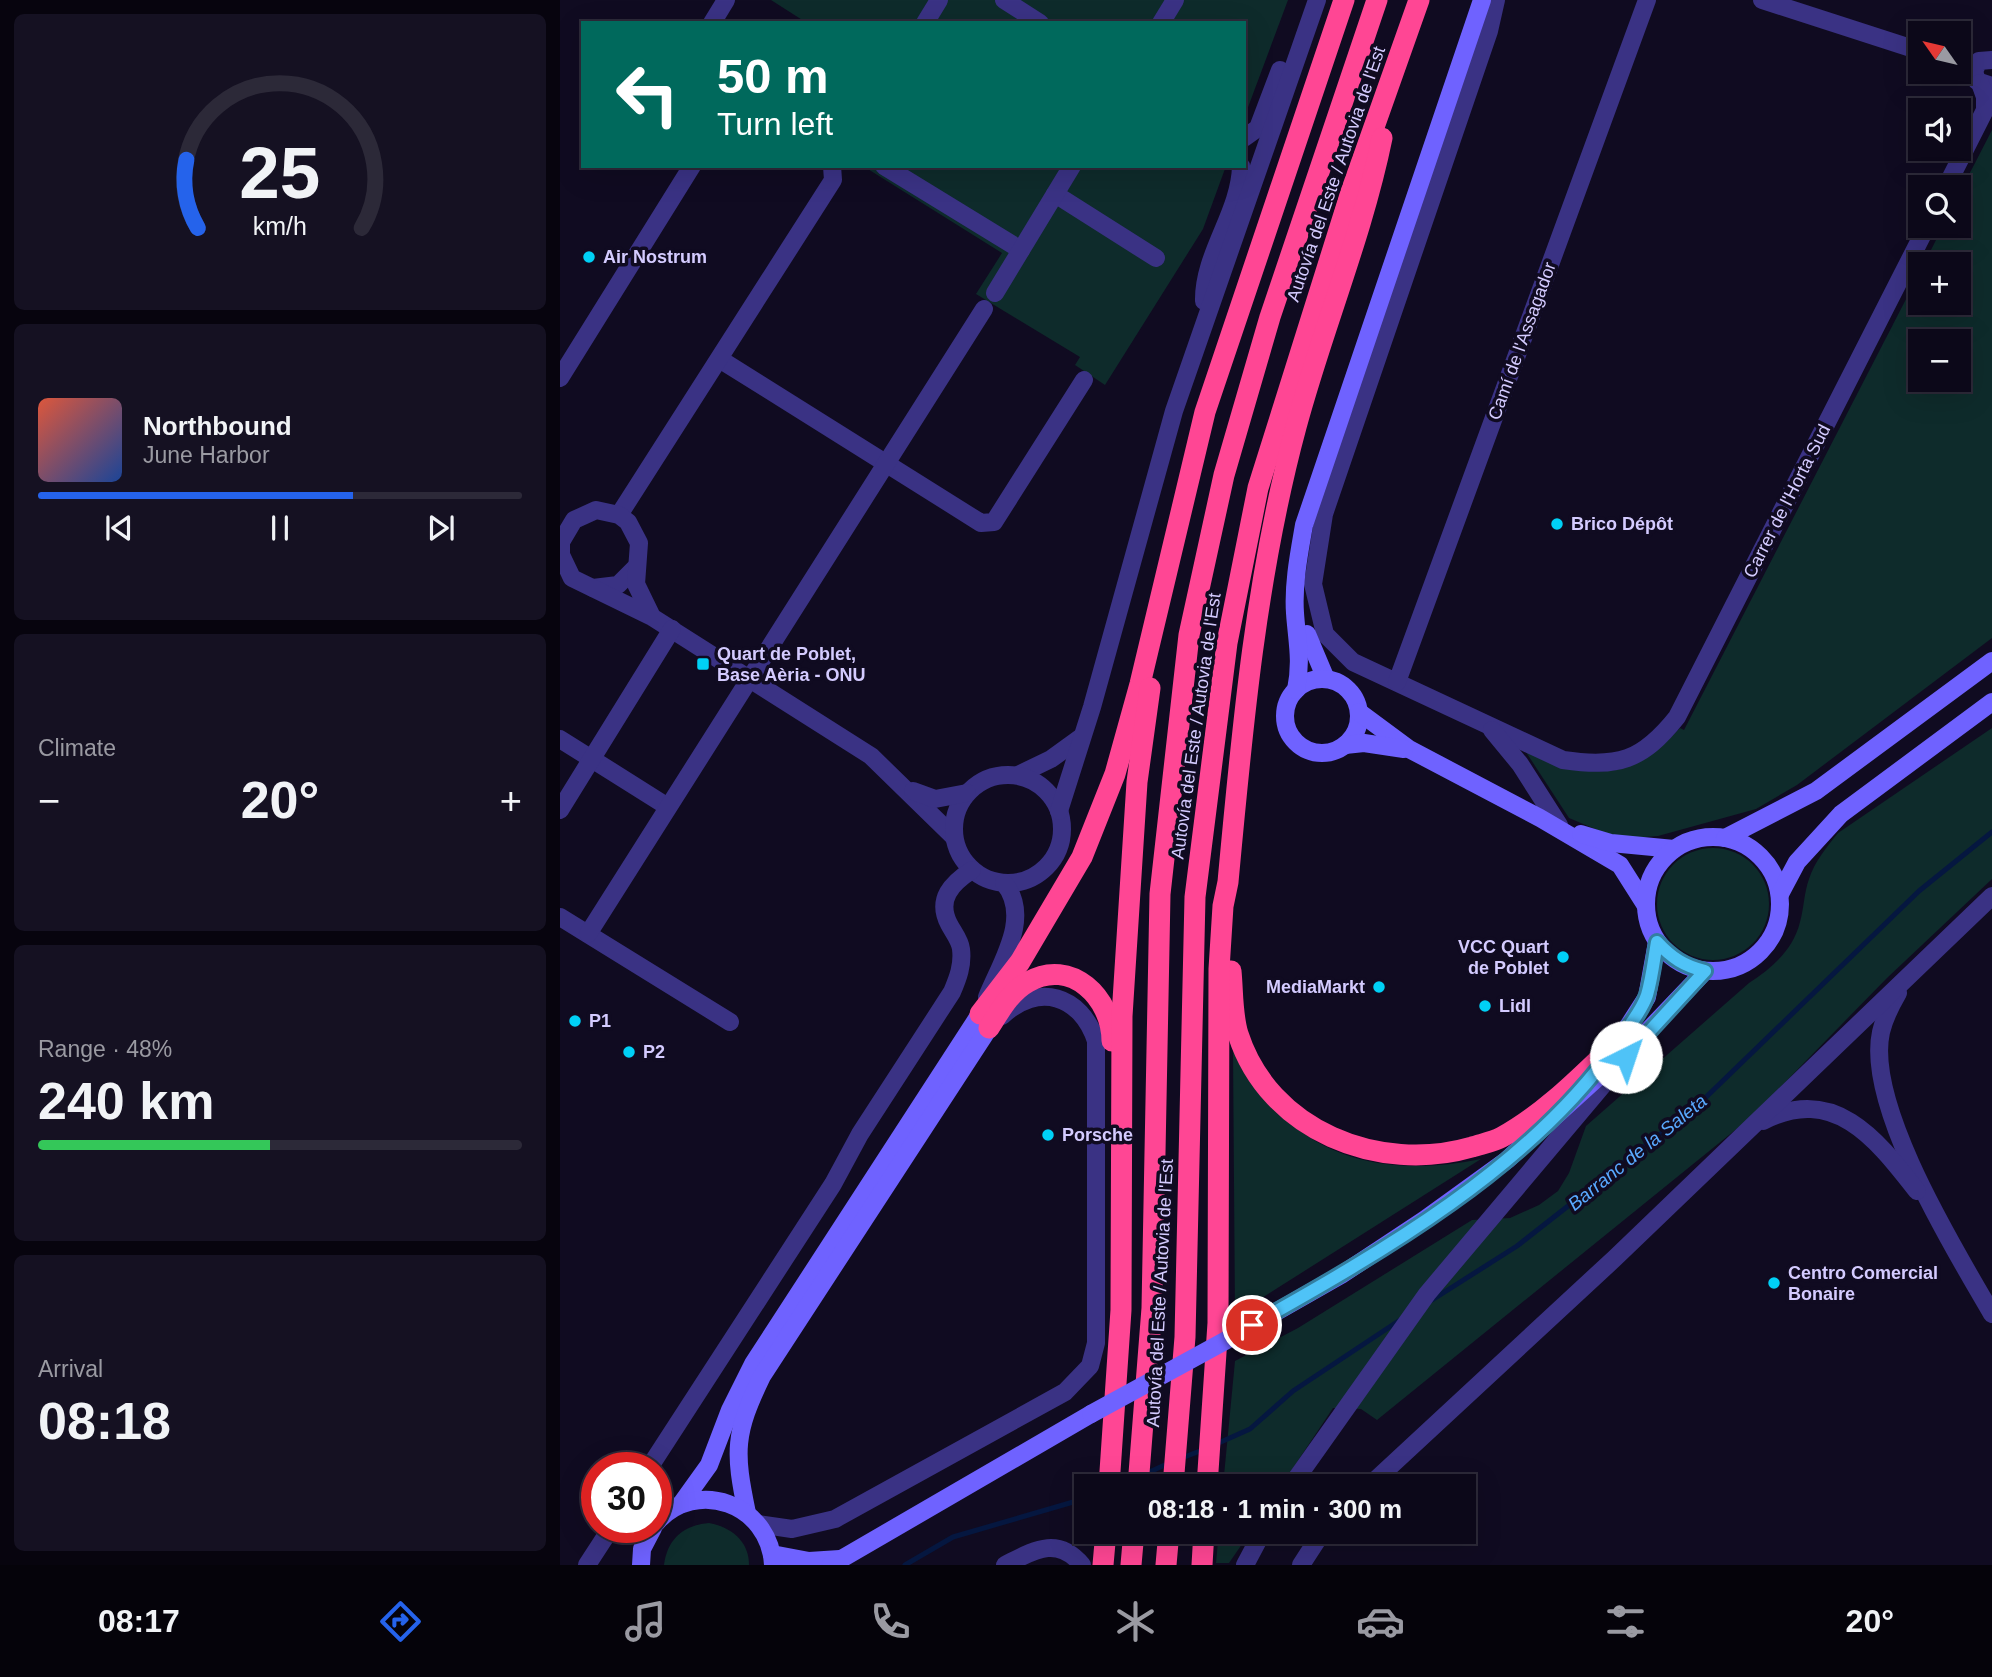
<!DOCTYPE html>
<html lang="en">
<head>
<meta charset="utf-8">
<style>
	:root { --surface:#0c0819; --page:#151122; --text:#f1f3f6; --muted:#9a9aa2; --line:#2c2938; --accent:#2563eb }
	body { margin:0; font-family:Arial,sans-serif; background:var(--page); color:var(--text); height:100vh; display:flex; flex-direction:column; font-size:26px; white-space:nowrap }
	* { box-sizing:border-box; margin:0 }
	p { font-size:23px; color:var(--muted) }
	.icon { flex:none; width:38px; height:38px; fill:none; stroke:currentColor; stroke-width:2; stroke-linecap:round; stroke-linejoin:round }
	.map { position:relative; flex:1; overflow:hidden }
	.details { display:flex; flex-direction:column; gap:14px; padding:14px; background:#07040e; width:560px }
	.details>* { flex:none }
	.hud { position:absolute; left:21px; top:21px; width:665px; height:147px; border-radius:0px; box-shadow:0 7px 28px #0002,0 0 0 2px var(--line); background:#00695c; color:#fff; overflow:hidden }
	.needle { width:46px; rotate:304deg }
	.fabs { position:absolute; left:1348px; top:21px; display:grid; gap:14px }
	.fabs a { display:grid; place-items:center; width:63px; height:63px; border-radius:0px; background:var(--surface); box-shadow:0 7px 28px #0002,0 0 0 2px var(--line); font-size:35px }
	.speed { position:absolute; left:21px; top:1452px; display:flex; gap:14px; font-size:35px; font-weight:700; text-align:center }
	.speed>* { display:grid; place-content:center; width:91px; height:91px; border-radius:50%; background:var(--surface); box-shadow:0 7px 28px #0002,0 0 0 2px var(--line); line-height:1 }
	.speed .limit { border:10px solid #d22; background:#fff; color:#111 }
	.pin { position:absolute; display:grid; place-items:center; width:60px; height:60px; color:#fff; margin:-30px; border:4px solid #fff; border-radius:50%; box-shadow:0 2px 7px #0007 }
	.me { position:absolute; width:77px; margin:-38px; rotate:41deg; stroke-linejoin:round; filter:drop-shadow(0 0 5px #0008) }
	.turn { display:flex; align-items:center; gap:24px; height:147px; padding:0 21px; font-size:32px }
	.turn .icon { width:91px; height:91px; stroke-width:2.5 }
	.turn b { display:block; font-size:49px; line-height:60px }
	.big { font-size:52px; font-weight:700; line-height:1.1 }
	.details .card { flex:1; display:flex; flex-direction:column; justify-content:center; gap:10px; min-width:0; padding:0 24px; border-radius:10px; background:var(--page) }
	.details .dial { align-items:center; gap:0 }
	.dial svg { height:182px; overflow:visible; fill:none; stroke:var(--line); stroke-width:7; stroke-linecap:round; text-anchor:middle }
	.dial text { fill:var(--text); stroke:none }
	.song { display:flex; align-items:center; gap:21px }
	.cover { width:84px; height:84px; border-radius:10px; background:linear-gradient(135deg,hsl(10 70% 55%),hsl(220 70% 35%)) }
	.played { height:7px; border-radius:4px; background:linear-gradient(90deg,var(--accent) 65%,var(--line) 65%) }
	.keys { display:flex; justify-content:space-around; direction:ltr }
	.heat { display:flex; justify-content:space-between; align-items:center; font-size:38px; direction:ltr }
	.charge { height:10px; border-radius:5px; background:linear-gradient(90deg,#34c759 48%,var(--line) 0) }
	.trip { position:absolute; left:514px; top:1474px; width:402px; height:70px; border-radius:0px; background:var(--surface); box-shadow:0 7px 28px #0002,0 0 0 2px var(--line); font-weight:700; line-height:70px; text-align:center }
	.tab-bar { display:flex; height:112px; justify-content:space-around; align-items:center; background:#05030a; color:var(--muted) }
	.tab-bar .icon { width:49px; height:49px }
	.tab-bar .current { color:var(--accent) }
	.tab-bar b { font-size:32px; color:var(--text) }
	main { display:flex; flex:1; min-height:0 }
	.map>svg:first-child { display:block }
</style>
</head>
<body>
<main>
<section class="details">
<div class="card dial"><svg viewBox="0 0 100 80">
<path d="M14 69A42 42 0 1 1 86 69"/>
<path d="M14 69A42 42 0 0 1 9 39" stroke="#2563eb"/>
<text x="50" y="56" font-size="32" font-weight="700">25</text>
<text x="50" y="72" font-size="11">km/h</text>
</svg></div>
<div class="card">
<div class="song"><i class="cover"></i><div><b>Northbound</b><p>June Harbor</p></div></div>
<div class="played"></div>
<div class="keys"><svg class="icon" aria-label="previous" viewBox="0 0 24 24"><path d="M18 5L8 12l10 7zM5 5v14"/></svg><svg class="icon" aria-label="pause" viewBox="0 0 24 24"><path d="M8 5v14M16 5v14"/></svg><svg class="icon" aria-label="next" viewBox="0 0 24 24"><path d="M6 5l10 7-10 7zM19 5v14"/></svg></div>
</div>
<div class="card"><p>Climate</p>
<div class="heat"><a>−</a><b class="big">20°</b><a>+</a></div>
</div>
<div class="card"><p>Range · 48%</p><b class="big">240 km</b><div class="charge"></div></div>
<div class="card"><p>Arrival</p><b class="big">08:18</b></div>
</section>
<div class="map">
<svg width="1432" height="1565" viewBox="0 0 1432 1565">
	<rect width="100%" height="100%" fill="#100b21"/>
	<g fill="#0e2b2b" fill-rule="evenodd">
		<polygon points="211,0 728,0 684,118 684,23 247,23"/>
		<path d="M1432,130V638L1237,785L1196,809L1098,836L1073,838L1047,834L1009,818L962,746C1030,778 1064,787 1120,728L1124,730L1360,272V303H1398V264H1364L1383,226H1398V196ZM1360,341H1398V380H1360Z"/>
		<polygon points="303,166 666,166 643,229 545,385 515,365 520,357 416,294 442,253"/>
		<path d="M1432,728V879L1327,978L1190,1118L817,1420L801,1409L773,1408L721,1486H663L675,1361L738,1328L912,1220L950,1218L979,1205L998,1191L1009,1173L1026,1126L1189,983C1213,967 1233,950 1240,922C1244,908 1244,893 1249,879C1255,861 1266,848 1278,833Z"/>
		<circle cx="1153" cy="904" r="56"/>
		<path d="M673,1050C687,1069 701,1092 717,1110C771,1168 848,1174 921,1159L675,1315Z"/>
		<path d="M149,1523C171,1527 189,1541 189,1565H104C107,1539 124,1525 149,1523Z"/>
		<polygon points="659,1531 691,1531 669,1563 656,1563"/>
	</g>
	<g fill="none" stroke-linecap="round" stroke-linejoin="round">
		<g stroke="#051740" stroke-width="5">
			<polyline points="872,1300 957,1246 1141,1102 1359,891 1432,832"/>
			<polyline points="654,1445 690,1429 733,1391 840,1320"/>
			<polyline points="622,1458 645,1449"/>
			<polyline points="583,1475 609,1463"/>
			<polyline points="556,1486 574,1478"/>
			<polyline points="345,1565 393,1537 527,1498"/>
		</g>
		<g stroke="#3a3284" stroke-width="18">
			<polyline points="444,0 480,23"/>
			<path d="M936,0L929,31L764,514L753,584L765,634L793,662L1003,760C1058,768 1082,761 1117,717L1367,226"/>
			<polyline points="1202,0 1360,51"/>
			<polyline points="152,23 166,0"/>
			<polyline points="365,23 379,0"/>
			<polyline points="601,23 615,0"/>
			<polyline points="1429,85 1417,81 1414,71 1419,61 1432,60"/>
			<polyline points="684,138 698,128 720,70"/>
			<polyline points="324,166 461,250"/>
			<polyline points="1386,187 1425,110 1425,97 1420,83"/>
			<polyline points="495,194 596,258"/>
			<polyline points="435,293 512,166"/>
			<path d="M644,301C643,254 680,213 681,166"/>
			<polyline points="161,360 421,523 434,522 524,380"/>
			<polyline points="0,378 132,166"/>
			<polyline points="59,515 273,180 272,166"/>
			<polyline points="33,588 58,585 76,567"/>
			<polyline points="92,617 76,584 79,543 68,522 59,515 36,510 14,520 1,542 1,555 12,578 92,617 311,756 394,837"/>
			<polyline points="837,682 1087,0"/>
			<polyline points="932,730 960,764 999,825"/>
			<polyline points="0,739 108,807"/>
			<polyline points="458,775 491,759 520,738"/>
			<circle cx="448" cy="829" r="54"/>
			<polyline points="353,791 375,799 407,793"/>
			<polyline points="0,810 112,629"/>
			<polyline points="499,811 532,707 614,411 757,0"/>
			<polyline points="0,917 170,1022"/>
			<polyline points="28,934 424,309"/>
			<path d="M1338,993C1331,1005 1324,1019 1321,1032C1305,1105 1395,1250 1432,1314"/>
			<path d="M427,997C441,962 472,917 444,883"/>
			<path d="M1203,1121C1275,1084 1317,1140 1357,1191"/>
			<path d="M89,1468L273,1184L300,1134L392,992C398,978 403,965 401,949C400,940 393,932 389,924C376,899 392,883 412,870"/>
			<polyline points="731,1486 867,1294 1059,1066"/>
			<polyline points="809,1486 1055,1258 1432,896"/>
			<path d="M198,1524L232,1529L275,1519L505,1392L530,1366L536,1343V1041C521,995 478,982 442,1016"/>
			<polyline points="27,1565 51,1528"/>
			<path d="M445,1565C473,1551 497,1535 522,1565"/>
			<polyline points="685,1565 703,1531"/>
			<polyline points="741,1565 763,1531"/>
		</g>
		<g stroke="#6f62ff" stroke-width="18">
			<polyline points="747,634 766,679"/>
			<circle cx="762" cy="716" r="37"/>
			<path d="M736,690C742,660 737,642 735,613C733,584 739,554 744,525L922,0"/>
			<polyline points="799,712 849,749 980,818 1060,865 1086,906"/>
			<polyline points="785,745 804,743 844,749"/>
			<polyline points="1021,834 1051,843 1114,849"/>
			<circle cx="1153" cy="904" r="67"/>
			<polyline points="1165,838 1256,791 1432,661"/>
			<polyline points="1220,894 1237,862 1281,814 1432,702"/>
			<polyline points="1054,1048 1087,997 1097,942"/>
			<polyline points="674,1336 781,1275 864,1220 947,1160 1081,1038 1145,971"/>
			<polyline points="121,1504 149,1465 170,1410 193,1364 420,1014"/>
			<path d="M187,1513C174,1451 174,1434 202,1376L429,1028"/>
			<path d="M96,1523C136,1477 210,1504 213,1565"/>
			<polyline points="212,1554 249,1561 280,1559"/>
			<polyline points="81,1565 82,1549 93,1528"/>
			<polyline points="271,1565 531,1414"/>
		</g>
		<g stroke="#ff4694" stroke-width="21">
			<path d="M671,971C673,991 672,1015 678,1034C709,1131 819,1174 912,1147C921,1144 933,1142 942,1137C986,1113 1024,1073 1060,1039"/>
			<polyline points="420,1014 460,962 522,857 555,774 580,684 645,412 784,0"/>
			<path d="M429,1028C440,1011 450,992 468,982C511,957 552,998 552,1041"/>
			<polyline points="549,1486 561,1310 562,1016 577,782 590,688"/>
			<polyline points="578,1486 592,1308 600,894 629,635 664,475 710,317 817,0"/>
			<polyline points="613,1486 625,1337 635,897 667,643 698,488 791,192 859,0"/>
			<path d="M647,1486L658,1323L659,969L663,906L668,882C682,730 696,575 736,427C762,330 802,236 822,138"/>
			<polyline points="543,1565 546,1531"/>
			<polyline points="571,1565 574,1531"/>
			<polyline points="606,1565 609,1531"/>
			<polyline points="642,1565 644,1531"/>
		</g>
		<polyline stroke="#6f62ff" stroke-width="18" points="531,1414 674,1336"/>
	</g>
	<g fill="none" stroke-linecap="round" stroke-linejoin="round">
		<g stroke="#337fa1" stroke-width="18">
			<path id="route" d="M692,1325C822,1252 969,1168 1056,1045C1066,1030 1082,1011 1087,995C1092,978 1094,959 1097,942C1112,958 1124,966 1145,971L1066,1057"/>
		</g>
		<use href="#route" stroke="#4fc3f7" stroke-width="12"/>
	</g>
	<g fill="#00d0f6" stroke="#100b21" stroke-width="2.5">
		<circle cx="29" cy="257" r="7"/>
		<circle cx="997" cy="524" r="7"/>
		<rect x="136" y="657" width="14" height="14" rx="3.5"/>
		<circle cx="1003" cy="957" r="7"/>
		<circle cx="819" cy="987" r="7"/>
		<circle cx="925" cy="1006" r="7"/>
		<circle cx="15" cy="1021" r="7"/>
		<circle cx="69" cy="1052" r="7"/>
		<circle cx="488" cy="1135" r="7"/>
		<circle cx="1214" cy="1283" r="7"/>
	</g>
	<g text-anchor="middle" stroke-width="7" stroke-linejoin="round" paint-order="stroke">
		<g font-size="18" fill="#d4cbff" stroke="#100b21">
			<text transform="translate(776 174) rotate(-71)" y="6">Autovía del Este / Autovia de l'Est</text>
			<text transform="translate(962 341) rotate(-70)" y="6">Camí de l'Assagador</text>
			<text transform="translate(1227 501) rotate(-63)" y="6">Carrer de l'Horta Sud</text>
			<text transform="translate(636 726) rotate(-82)" y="6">Autovía del Este / Autovia de l'Est</text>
			<text transform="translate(600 1293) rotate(-87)" y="6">Autovía del Este / Autovia de l'Est</text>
		</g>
		<g font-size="18" font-weight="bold" fill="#d4cbff" stroke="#100b21" text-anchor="start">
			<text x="43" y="263">Air Nostrum</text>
			<text x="1011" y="530">Brico Dépôt</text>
			<text x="157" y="660">Quart de Poblet,<tspan x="157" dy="21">Base Aèria - ONU</tspan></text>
			<text x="989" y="953" text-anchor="end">VCC Quart<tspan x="989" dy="21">de Poblet</tspan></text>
			<text x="805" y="993" text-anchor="end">MediaMarkt</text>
			<text x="939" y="1012">Lidl</text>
			<text x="29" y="1027">P1</text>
			<text x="83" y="1058">P2</text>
			<text x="502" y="1141">Porsche</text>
			<text x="1228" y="1279">Centro Comercial<tspan x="1228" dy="21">Bonaire</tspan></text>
		</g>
		<g font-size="19" font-style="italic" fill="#59a9ff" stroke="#100b21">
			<text transform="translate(1077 1152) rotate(-39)" y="7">Barranc de la Saleta</text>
		</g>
	</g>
</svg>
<div class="fabs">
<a><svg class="needle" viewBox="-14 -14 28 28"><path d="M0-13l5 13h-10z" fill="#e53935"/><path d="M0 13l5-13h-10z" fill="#9a9aa2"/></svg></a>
<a><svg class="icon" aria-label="sound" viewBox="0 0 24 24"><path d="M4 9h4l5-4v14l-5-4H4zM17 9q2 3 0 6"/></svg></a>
<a><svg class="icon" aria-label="search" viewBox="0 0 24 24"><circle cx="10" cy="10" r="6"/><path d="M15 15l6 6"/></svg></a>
<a>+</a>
<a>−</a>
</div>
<div class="speed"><div class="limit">30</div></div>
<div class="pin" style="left:692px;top:1325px;background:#d93025"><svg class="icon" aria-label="arrive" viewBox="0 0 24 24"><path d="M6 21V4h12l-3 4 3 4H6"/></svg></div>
<svg class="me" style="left:1066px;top:1057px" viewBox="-20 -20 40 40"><circle r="19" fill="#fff"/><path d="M0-13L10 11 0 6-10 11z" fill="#4fc3f7"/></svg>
<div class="trip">08:18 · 1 min · 300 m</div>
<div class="hud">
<div class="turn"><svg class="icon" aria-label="left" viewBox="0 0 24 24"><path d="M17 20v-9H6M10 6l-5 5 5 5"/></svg><div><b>50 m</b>Turn left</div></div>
</div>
</div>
</main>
<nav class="tab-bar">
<b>08:17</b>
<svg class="icon current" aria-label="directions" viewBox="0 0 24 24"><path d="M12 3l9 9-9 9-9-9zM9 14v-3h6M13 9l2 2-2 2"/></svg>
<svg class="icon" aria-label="music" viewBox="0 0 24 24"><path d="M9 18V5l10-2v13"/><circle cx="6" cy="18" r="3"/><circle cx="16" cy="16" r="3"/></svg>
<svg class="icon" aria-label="phone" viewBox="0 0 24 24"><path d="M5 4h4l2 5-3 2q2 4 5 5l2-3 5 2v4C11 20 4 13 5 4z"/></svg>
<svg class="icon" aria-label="climate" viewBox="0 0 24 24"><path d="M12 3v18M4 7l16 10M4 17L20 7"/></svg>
<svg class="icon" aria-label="car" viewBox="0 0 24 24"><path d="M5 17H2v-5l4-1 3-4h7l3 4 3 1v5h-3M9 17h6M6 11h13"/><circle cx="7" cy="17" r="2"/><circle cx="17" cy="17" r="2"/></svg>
<svg class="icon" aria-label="filters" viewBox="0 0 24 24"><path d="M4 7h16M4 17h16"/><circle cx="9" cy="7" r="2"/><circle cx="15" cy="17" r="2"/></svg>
<b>20°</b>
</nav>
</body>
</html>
